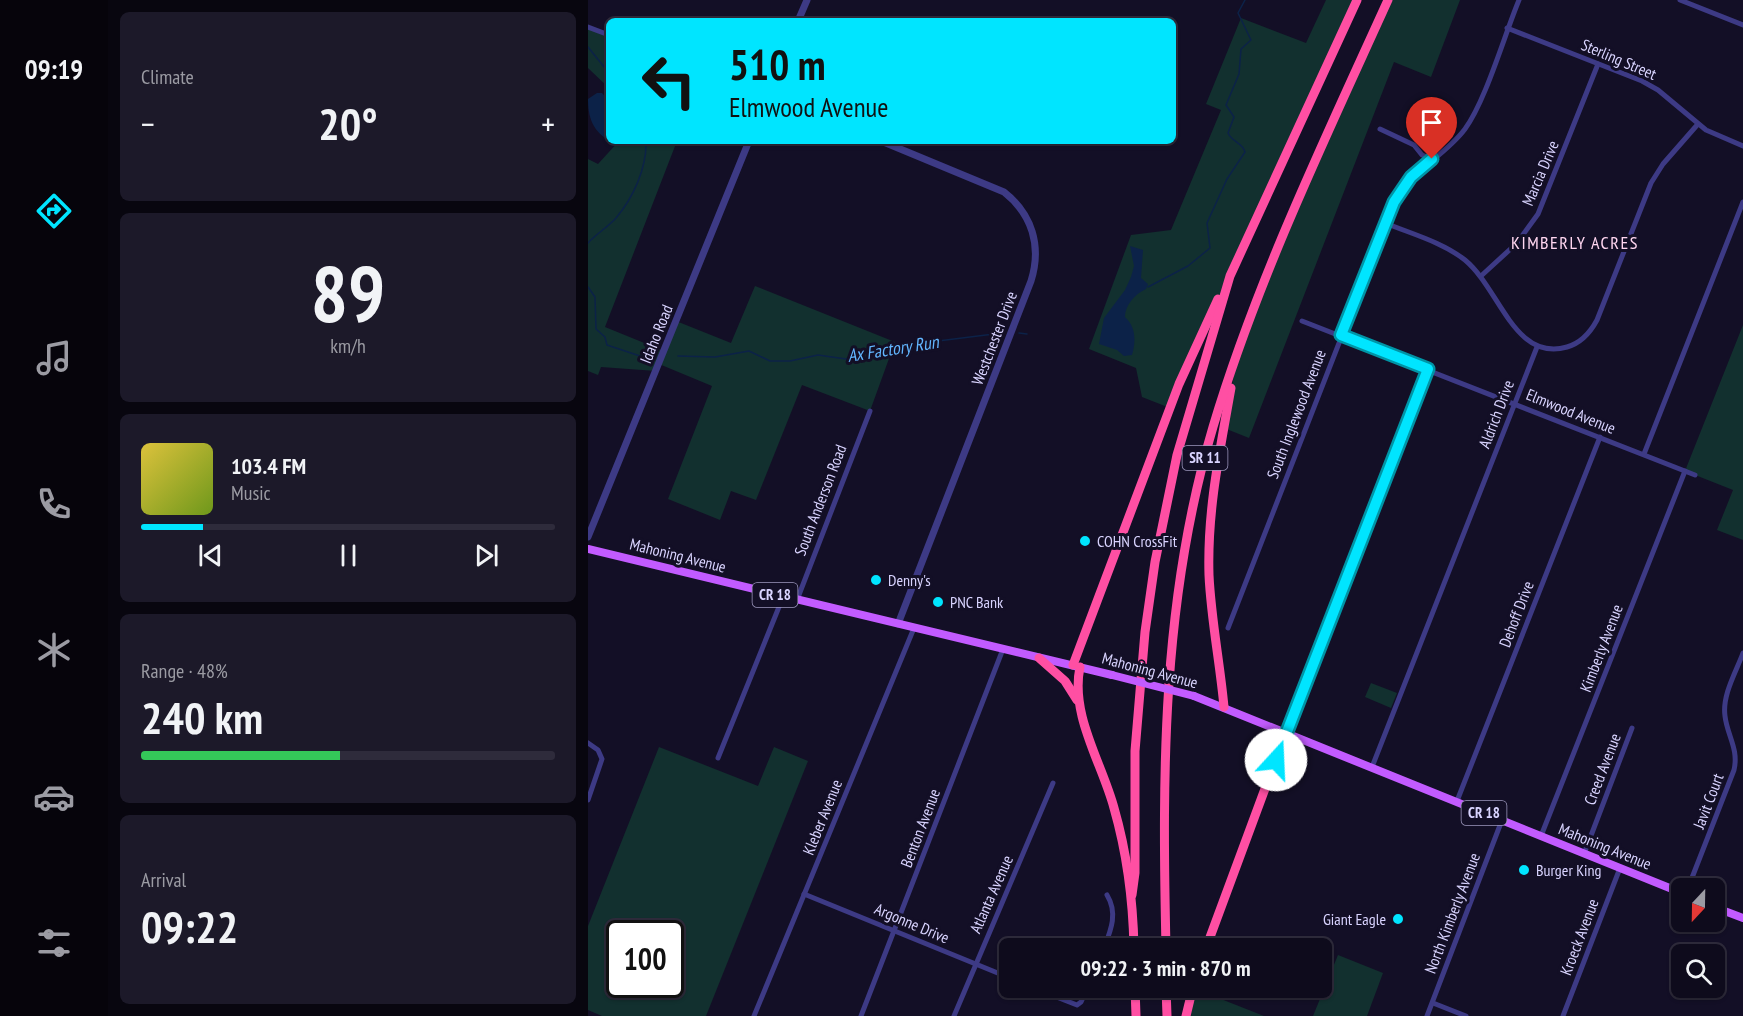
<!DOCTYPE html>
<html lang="en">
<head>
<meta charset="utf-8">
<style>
	:root { --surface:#0e0b1c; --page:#1c1929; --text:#f1f3f6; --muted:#9b9ba3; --line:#2e2b3b; --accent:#00e5ff }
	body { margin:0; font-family:"PT Sans Narrow",sans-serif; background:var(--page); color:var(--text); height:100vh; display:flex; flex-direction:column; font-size:22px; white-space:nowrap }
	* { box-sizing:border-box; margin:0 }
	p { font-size:20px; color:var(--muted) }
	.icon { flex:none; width:33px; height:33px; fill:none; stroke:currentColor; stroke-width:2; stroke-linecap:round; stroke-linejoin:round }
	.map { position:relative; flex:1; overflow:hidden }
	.side { display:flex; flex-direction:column; gap:12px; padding:12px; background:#08060f; width:480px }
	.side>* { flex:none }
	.hud { position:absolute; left:18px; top:18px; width:570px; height:126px; border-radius:9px; box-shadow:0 2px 4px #0004,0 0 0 2px var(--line); background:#00e5ff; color:#111; overflow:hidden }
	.needle { width:39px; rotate:202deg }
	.fabs { position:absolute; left:1083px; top:878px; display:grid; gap:12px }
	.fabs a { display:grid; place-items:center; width:54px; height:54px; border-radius:9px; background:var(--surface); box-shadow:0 2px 4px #0004,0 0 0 2px var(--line); font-size:30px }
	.speed { position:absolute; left:18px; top:920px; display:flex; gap:12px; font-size:30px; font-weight:700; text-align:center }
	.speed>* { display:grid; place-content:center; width:78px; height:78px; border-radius:50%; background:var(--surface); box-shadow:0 2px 4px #0004,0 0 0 2px var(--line); line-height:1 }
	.speed .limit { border:3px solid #111; border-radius:9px; background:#fff; color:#111 }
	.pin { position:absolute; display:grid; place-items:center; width:51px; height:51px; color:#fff; margin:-62px -26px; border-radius:50% 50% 50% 0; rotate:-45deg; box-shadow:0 0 6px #0007 }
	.pin .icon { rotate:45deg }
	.me { position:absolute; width:66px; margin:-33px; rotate:20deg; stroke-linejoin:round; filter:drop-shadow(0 0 4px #0008) }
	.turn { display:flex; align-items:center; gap:21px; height:126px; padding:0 24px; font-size:27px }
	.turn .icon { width:78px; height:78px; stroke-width:2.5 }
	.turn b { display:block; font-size:42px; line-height:51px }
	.big { font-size:45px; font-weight:800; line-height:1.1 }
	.side .tile { flex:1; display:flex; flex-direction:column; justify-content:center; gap:9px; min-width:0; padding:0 21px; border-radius:9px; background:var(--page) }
	.side .dial { align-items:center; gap:0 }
	.dial b { font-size:78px; line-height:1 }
	.song { display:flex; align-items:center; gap:18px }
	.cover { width:72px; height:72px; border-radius:9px; background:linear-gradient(135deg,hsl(50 70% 55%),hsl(80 70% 35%)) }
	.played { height:6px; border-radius:3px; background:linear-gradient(90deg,var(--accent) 15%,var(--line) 15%) }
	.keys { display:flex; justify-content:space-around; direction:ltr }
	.heat { display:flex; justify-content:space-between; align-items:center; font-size:33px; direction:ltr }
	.charge { height:9px; border-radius:4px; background:linear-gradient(90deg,#34c759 48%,var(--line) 0) }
	.trip { position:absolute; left:411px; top:938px; width:333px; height:60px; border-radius:9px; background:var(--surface); box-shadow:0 2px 4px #0004,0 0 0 2px var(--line); font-weight:800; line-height:60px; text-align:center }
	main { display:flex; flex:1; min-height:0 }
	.menu { display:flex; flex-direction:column; width:108px; justify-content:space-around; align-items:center; background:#06040b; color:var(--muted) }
	.menu .icon { width:42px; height:42px }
	.menu .current { color:var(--accent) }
	.menu b { font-size:27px; color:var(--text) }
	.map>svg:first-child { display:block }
</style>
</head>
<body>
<main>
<nav class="menu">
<b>09:19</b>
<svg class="icon current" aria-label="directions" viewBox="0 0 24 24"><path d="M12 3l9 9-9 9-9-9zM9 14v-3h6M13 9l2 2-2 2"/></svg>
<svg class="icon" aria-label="music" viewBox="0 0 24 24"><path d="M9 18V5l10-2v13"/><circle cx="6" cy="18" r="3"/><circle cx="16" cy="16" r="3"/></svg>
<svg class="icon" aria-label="phone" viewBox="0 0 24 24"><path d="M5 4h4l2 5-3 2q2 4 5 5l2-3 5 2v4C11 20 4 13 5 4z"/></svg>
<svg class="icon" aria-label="climate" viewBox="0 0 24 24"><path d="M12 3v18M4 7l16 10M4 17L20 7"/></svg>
<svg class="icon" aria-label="car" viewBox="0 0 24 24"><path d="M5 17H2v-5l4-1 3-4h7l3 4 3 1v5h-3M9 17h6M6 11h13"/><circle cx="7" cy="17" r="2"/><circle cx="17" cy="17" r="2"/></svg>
<svg class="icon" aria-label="filters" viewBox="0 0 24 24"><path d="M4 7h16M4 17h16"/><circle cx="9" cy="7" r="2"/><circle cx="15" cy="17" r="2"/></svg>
</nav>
<section class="side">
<div class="tile"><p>Climate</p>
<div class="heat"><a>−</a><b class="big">20°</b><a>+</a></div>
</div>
<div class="tile dial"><b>89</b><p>km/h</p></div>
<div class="tile">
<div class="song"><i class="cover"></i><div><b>103.4 FM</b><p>Music</p></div></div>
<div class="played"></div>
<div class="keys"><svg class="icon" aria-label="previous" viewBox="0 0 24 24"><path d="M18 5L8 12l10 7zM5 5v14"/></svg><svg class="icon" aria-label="pause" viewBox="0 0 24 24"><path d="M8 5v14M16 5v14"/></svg><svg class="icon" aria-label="next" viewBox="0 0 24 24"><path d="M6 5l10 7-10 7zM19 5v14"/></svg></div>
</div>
<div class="tile"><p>Range · 48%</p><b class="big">240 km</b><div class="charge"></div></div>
<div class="tile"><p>Arrival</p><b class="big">09:22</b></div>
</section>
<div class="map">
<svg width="1155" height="1016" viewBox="0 0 1155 1016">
	<rect width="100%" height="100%" fill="#130f26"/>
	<g fill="#12302f" fill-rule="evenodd">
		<polygon points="738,0 769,0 582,408 554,397 548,368 501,349 543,235 583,230 633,110 618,104 653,18 718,43"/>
		<polygon points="800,0 872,0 843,77 806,62 661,438 636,428 648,364 665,311"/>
		<polygon points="0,27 21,35 21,88 0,68"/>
		<polygon points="31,141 89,141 17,327 76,351 88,321 143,343 167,286 307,342 282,411 214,385 168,500 143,491 132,520 80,499 124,386 71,364 68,371 13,367 10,375 0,371 0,159 10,164"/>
		<polygon points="1155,325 1155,540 1129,530 1145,490 1097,471"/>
		<polygon points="783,683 809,693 803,708 777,697"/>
		<path d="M71,747L170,786L186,747L220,761L118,1016H14L0,1010V926ZM32,933H82V984H32Z"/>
		<polygon points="750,955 795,973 779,1016 725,1016"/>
		<polygon points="605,988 676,1016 598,1016"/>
	</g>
	<g fill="#0c2248">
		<path d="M9,93H14L21,101L19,139C4,130 0,116 0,99Z"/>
		<path d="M542,246L555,250L553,278L560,284L558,289C547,294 537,305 537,317C548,327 548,341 544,355L536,356L529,350L511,344L516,318L537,290L543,277L546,266Z"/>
	</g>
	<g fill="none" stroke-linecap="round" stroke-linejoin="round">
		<g stroke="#0c2248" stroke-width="1.5">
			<polyline points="0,47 21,73"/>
			<path d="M0,243C8,234 20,227 28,218C45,198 59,168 58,141"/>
			<polyline points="0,287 7,297 8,329 17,337 19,345 55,357"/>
			<path d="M560,287L600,266L622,248L619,223L639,179L657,152C655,143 644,142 640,133L646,117L638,105L651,74L653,49L663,40L650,13L657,0"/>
			<polyline points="431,333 439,334"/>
			<polyline points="90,356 127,357 161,351 182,361 202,361 230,355 258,359 294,348 414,333"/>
		</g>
		<g stroke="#3d3a85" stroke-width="5">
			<polyline points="1092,0 1155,25"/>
			<polyline points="0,27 21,35"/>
			<polyline points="919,28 1054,81 1070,90 1118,130 1155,146"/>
			<polyline points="792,129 826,145 834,155 844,159"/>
			<path d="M797,223C824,234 854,242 877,260C912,289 926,362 979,347C993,343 1002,333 1009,320L1063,183L1075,164L1110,124"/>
			<polyline points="893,276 929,243 950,214 1010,64"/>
			<polyline points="714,321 1107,475"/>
			<polyline points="1056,454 1155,202"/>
			<polyline points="209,600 282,411"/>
			<path d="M640,628L806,202C823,170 856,157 877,129C898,100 916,36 931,0"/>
			<polyline points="698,732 840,369"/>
			<polyline points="0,743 10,750 14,759 0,800"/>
			<polyline points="130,758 195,597"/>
			<polyline points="784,767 949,347"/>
			<polyline points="869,801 1012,437"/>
			<polyline points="953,836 1097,471"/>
			<polyline points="996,854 1044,728"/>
			<path d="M1100,888L1146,770C1151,749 1139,735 1137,716C1134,695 1148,672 1155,653"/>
			<polyline points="216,894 422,978"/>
			<path d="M516,948C523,930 530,913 519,895"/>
			<polyline points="443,987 489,1005 493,1002 500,987"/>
			<polyline points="845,1003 878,1016"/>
			<polyline points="166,1016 326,628"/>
			<polyline points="273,1016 415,649"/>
			<polyline points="366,1016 465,783"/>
			<polyline points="839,1016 914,820"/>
			<polyline points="975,1016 1032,868"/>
		</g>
		<g stroke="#3d3a85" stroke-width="7">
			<polyline points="210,21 219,0"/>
			<path d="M293,141L416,192C444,214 454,246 443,281L310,624"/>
			<polyline points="0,537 161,141"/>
		</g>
		<g stroke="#c25bff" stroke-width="8">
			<polyline points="0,549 524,675"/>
			<polyline points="606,696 1094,893"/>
			<polyline points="1126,907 1155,918"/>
		</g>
		<g stroke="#ff4fa3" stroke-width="9">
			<polyline points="451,658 477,681 489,700"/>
			<polyline points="485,665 591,384 630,299"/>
			<path d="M492,667C482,715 514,763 526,808C539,853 545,901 546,948"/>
			<path d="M636,707C632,663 623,619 621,575C619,511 632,450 643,388"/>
			<polyline points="544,895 547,873 547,751 557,632 567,562 589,455 642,276 769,0"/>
			<path d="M578,948C574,770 574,599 625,427C669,280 737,139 800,0"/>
			<polyline points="618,948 698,732"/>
			<polyline points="547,987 548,1016"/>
			<polyline points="578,987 579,1016"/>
			<polyline points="598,1016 605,987"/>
		</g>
		<polyline stroke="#c25bff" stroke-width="8" points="524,675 606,696"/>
	</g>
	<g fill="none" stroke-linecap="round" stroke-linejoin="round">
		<g stroke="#0095a6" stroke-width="15">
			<polyline id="route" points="688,760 840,369 753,335 806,202 823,177 844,159"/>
		</g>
		<use href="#route" stroke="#00e5ff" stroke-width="10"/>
	</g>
	<g fill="#00e5ff" stroke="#130f26" stroke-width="2">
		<circle cx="497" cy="541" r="6"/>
		<circle cx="288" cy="580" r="6"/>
		<circle cx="350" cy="602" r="6"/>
		<circle cx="936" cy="870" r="6"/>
		<circle cx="810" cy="919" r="6"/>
	</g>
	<g text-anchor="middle" stroke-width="6" stroke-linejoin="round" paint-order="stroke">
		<g fill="#130f26" stroke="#9e99be" stroke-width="1.5">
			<rect x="594.5" y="446" width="45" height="24" rx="4.5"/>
			<rect x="164.5" y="583" width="45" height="24" rx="4.5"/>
			<rect x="873.5" y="801" width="45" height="24" rx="4.5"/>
		</g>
		<g font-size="15" font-weight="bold" fill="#d9d4ff">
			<text x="617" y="463">SR 11</text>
			<text x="187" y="600">CR 18</text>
			<text x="896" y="818">CR 18</text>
		</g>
		<g font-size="16" fill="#d9d4ff" stroke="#130f26">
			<text transform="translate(1031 59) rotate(23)" y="6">Sterling Street</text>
			<text transform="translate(952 173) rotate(-67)" y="6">Marcia Drive</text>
			<text transform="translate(68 334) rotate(-68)" y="6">Idaho Road</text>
			<text transform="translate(406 338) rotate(-69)" y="6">Westchester Drive</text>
			<text transform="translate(983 411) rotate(22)" y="6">Elmwood Avenue</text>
			<text transform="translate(708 414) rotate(-69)" y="6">South Inglewood Avenue</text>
			<text transform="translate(908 414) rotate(-69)" y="6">Aldrich Drive</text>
			<text transform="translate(232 500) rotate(-69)" y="6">South Anderson Road</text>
			<text transform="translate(90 555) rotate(14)" y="6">Mahoning Avenue</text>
			<text transform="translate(928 614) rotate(-69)" y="6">Dehoff Drive</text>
			<text transform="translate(1013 648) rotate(-69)" y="6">Kimberly Avenue</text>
			<text transform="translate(562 670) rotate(15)" y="6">Mahoning Avenue</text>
			<text transform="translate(1014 769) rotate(-69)" y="6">Creed Avenue</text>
			<text transform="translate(1120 801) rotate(-69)" y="6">Javit Court</text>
			<text transform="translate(234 817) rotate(-68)" y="6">Kleber Avenue</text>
			<text transform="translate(332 828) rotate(-69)" y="6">Benton Avenue</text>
			<text transform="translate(1017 846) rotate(22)" y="6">Mahoning Avenue</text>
			<text transform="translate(403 894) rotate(-66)" y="6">Atlanta Avenue</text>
			<text transform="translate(864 913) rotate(-69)" y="6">North Kimberly Avenue</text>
			<text transform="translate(324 923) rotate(23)" y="6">Argonne Drive</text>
			<text transform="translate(991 937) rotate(-69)" y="6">Kroeck Avenue</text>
		</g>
		<g font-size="16" fill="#d9d4ff" stroke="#130f26" text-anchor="start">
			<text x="509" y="547">COHN CrossFit</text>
			<text x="300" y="586">Denny's</text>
			<text x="362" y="608">PNC Bank</text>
			<text x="948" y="876">Burger King</text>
			<text x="798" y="925" text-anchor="end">Giant Eagle</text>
		</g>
		<g font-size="18" letter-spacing="1.5" fill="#ffd6f0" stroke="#130f26">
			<text x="987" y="249">KIMBERLY ACRES</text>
		</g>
		<g font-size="18" font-style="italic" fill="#62b6ff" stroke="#130f26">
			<text transform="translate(305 349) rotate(-9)" y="6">Ax Factory Run</text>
		</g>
	</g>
</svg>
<div class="fabs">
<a><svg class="needle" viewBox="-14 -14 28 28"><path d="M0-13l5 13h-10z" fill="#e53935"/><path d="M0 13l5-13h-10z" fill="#9b9ba3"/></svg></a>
<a><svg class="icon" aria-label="search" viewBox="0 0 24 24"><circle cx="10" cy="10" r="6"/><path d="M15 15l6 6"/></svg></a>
</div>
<div class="speed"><div class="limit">100</div></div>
<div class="pin" style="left:844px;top:159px;background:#d93025"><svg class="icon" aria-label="arrive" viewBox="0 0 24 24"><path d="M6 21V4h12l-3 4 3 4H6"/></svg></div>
<svg class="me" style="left:688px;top:760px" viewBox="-20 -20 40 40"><circle r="19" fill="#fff"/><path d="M0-13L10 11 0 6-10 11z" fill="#00e5ff"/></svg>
<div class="trip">09:22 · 3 min · 870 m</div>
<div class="hud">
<div class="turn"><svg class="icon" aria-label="left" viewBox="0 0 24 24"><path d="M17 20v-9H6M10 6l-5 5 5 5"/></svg><div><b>510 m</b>Elmwood Avenue</div></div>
</div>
</div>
</main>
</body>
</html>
